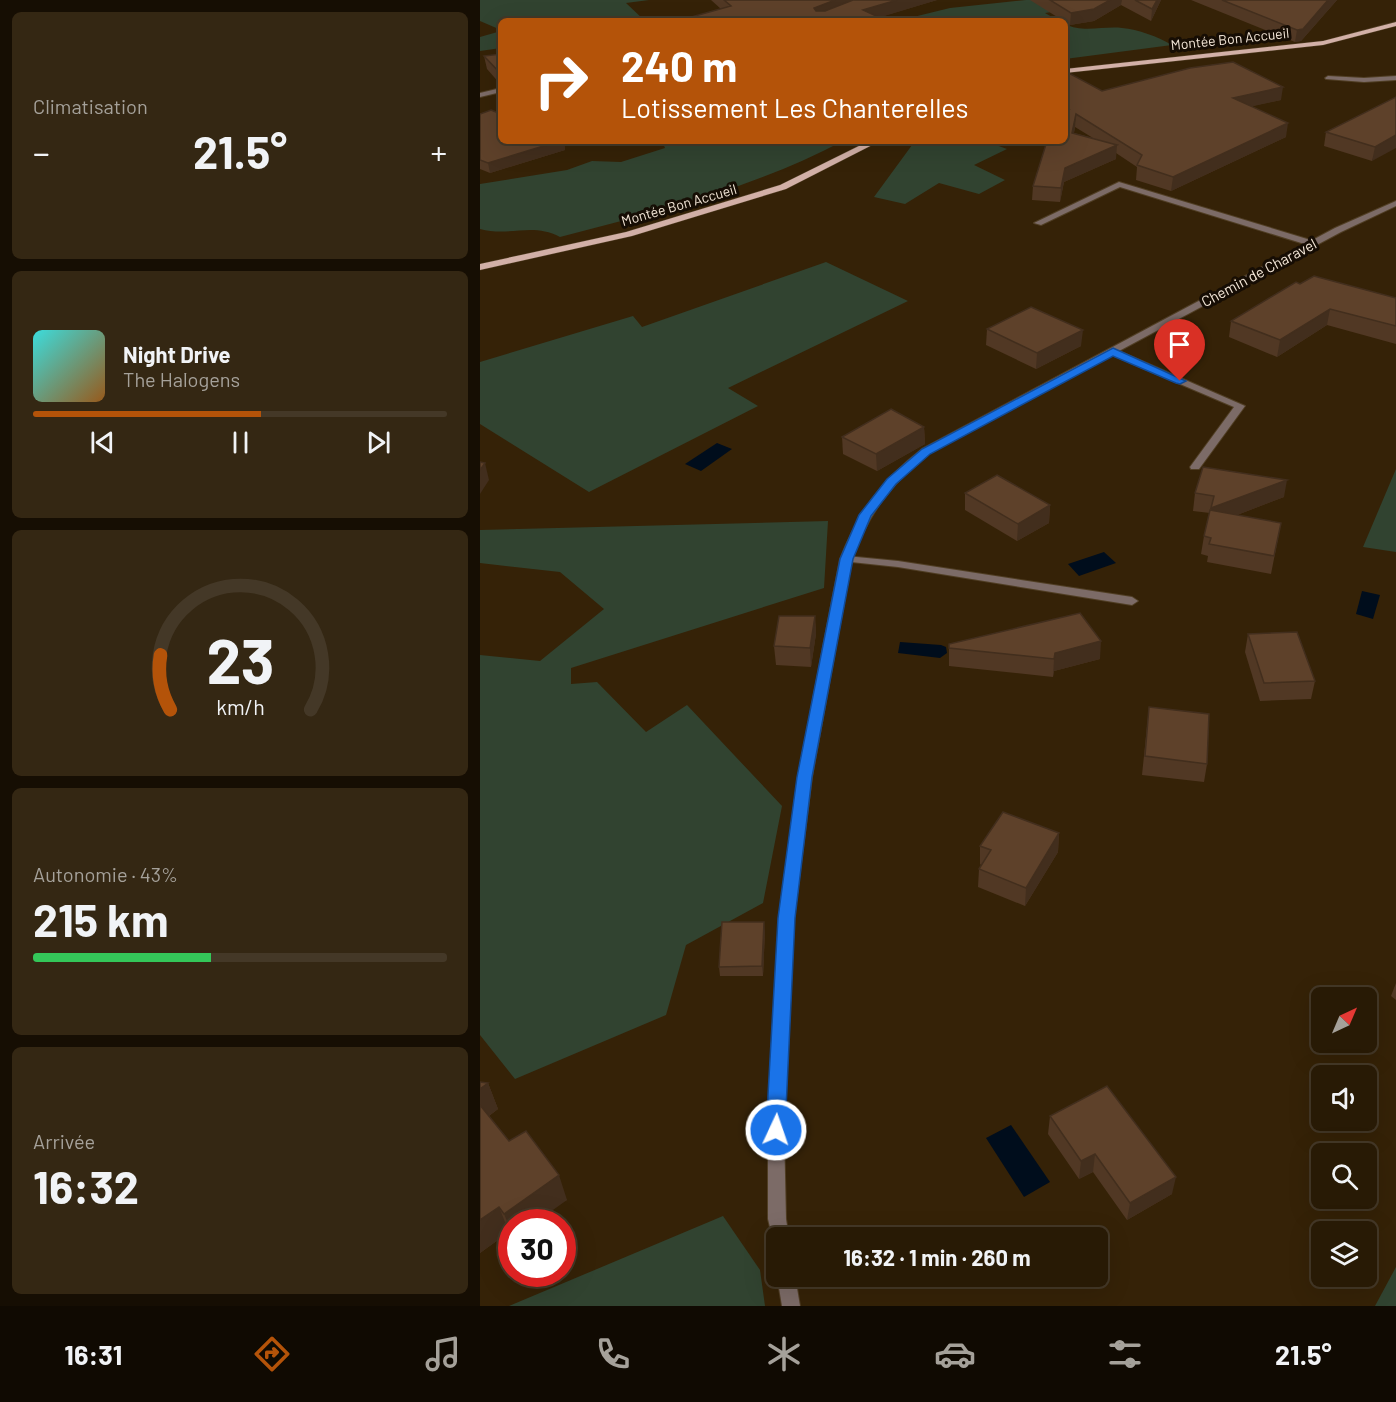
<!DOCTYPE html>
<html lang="fr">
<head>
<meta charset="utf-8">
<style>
	:root { --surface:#281a05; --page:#342713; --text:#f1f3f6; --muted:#a5a19a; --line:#443827; --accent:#b45309 }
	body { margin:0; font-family:Barlow,sans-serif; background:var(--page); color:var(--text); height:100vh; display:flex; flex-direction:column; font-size:22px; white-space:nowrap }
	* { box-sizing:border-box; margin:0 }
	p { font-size:20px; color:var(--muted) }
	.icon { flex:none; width:33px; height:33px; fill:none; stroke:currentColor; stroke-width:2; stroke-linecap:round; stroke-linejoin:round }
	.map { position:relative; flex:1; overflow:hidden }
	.sheet { display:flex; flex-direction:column; gap:12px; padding:12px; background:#160e03; width:480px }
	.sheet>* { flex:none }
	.guide { position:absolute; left:18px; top:18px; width:570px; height:126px; border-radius:9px; box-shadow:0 6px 24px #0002,0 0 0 2px var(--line); background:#b45309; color:#fff; overflow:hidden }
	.needle { width:39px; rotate:44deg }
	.controls { position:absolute; left:831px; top:987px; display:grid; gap:12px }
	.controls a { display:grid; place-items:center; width:66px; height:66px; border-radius:9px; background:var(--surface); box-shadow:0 6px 24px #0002,0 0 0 2px var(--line); font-size:30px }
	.speed { position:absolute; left:18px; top:1209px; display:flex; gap:12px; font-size:30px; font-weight:700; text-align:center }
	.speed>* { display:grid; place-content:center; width:78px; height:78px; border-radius:50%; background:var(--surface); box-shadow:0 6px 24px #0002,0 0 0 2px var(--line); line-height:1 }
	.speed .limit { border:9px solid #d22; background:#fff; color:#111 }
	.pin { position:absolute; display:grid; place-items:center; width:51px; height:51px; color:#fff; margin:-62px -26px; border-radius:50% 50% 50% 0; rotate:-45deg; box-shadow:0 0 6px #0007 }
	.pin .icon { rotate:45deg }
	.me { position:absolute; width:66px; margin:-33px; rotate:3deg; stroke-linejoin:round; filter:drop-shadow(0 0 4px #0008) }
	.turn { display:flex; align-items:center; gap:21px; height:126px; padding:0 24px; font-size:27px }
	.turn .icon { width:78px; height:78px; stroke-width:2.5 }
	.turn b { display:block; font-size:42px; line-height:51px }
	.big { font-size:45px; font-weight:700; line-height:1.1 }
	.sheet .card { flex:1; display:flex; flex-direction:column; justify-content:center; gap:9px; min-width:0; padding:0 21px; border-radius:9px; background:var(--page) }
	.sheet .dial { align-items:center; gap:0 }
	.dial svg { height:156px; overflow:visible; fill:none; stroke:var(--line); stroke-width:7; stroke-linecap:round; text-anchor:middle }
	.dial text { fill:var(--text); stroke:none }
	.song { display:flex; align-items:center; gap:18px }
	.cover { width:72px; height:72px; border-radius:9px; background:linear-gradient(135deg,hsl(180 70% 55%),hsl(30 70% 35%)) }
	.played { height:6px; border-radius:3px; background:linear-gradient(90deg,var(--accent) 55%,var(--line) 55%) }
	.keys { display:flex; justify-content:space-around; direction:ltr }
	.heat { display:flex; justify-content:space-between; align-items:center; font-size:33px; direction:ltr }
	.charge { height:9px; border-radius:4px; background:linear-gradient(90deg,#34c759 43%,var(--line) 0) }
	.trip { position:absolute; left:286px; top:1227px; width:342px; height:60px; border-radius:9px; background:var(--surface); box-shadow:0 6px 24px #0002,0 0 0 2px var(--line); font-weight:700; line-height:60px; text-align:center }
	.tab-bar { display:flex; height:96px; justify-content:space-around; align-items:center; background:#100a02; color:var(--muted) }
	.tab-bar .icon { width:42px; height:42px }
	.tab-bar .selected { color:var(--accent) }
	.tab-bar b { font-size:27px; color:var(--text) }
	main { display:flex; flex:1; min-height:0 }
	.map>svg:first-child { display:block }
</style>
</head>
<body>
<main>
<section class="sheet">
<div class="card"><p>Climatisation</p>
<div class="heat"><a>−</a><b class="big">21.5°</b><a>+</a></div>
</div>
<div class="card">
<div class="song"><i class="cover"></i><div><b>Night Drive</b><p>The Halogens</p></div></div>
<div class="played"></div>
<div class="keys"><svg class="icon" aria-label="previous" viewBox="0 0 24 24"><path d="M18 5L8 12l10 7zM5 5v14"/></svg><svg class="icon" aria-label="pause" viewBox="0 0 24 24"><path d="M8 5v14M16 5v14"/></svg><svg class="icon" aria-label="next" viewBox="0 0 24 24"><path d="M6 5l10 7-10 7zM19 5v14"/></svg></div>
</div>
<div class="card dial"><svg viewBox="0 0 100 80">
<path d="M14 69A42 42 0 1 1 86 69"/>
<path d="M14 69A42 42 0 0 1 9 41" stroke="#b45309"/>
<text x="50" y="56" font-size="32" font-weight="700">23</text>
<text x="50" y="72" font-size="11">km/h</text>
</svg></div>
<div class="card"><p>Autonomie · 43%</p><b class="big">215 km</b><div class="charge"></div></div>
<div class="card"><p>Arrivée</p><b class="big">16:32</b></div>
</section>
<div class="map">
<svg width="916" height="1306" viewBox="0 0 916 1306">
	<rect width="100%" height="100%" fill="#352207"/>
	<g fill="#314330">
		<polygon points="0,0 169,0 146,3 165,21 21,21 21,30 0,21"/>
		<path d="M546,0H597L612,6L565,13L579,21H488C481,17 430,21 417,21L470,8Z"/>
		<path d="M585,24C602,33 623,26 642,28C658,29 678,37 692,45L585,59Z"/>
		<polygon points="21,31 21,48 0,51 0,37"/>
		<path d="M182,141H363C274,188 177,212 80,237C52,222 30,237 0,229V184L87,170L112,161L141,162L185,148Z"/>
		<polygon points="435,141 505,141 527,149 494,165 525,180 499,194 459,183 425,204 394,197"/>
		<polygon points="346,262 428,301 248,388 278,406 109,492 0,424 0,362 153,316 162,327"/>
		<polygon points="916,469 916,552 883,547"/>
		<polygon points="348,521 344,588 91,668 91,684 117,682 166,732 207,705 302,806 283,903 206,945 186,1015 35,1079 0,1035 0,655 60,661 124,609 80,572 0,563 0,530"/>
		<polygon points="243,1216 280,1270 285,1306 29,1306"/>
		<polygon points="916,1267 916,1306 895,1306"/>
	</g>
	<g fill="#000d1c">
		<polygon points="237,443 252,449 221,471 205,464"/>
		<polygon points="624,552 636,563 599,576 588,564"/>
		<polygon points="882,591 900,595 893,619 876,614"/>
		<polygon points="420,642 461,645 466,647 467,653 460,658 418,653"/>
		<polygon points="531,1125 570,1182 544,1197 506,1138"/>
	</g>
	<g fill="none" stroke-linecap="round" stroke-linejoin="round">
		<g stroke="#503e24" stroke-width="2">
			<g id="service">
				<polygon points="848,76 884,78 916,76 916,80 884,82 846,79 845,78"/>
				<polygon points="639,182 837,242 838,244 831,246 640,187 561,225 554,223"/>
				<polygon points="366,556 418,561 652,597 658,601 652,605 418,567 362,561 360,559"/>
			</g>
		</g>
		<g stroke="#503e24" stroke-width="2">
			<g id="minor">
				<polygon points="21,88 21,92 0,97 0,93"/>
				<path d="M916,201V206L861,232L639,351L765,406L719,469H711L710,467L754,407L632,355L450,453C410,484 389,513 372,559L332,777L314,918L304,1130L306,1219L309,1238H297V1245L294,1244L288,1219V1130L300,918L318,777L360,559C379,511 402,480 442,449L855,228Z"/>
				<polygon points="297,1276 315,1276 320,1306 302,1306"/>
			</g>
		</g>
		<g stroke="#503e24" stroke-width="1">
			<g id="primary">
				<polygon points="916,22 916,26 843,45 585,73 585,69 843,41"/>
				<polygon points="389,141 400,141 306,189 152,236 0,270 0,264 146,232 300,185"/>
			</g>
		</g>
		<use href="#service" fill="#7c6b67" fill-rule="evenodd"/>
		<use href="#minor" fill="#7c6b67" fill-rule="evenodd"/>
		<use href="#primary" fill="#d2b0a7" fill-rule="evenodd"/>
	</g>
	<g fill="#513824" fill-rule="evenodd">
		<polygon points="231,0 457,0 400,17 241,9"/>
		<polygon points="550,0 681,0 671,21 641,5 614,21 590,25"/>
		<polygon points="711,0 857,0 821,41 815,42"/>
		<polygon points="21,54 21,85 7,69 4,56"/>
		<path d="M585,71L622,91L801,100L772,106L806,137L691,191L656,180L657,167L636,153V159L584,182L580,202L552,200L553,186L585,141ZM595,127L613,138L594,133Z"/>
		<polygon points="916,97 892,161 844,146 846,132"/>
		<polygon points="0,114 21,141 84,141 85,150 10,173 0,169"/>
		<polygon points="820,284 916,298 916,344 847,325 797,357 749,337 751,321"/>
		<polygon points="507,329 601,346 556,369 506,345"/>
		<polygon points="444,427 445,444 397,471 363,454 362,437"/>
		<polygon points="485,493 570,505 569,523 537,541 485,510"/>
		<polygon points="715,493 804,497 757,515 801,523 791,574 727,562 728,556 721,554 724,536 730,513 713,511"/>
		<polygon points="335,616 336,634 331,667 296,665 294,646"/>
		<polygon points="768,634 835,681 831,699 780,701 765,652"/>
		<polygon points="469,644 620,659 574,671 573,677 469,666"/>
		<polygon points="669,707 727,764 724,782 662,775"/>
		<polygon points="579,833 578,852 545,906 498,887 499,869 501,865 500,864 500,846"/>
		<polygon points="285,931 283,976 240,976 239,967"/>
		<polygon points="916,983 916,1000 911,996"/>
		<polygon points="8,1083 18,1109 9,1116 29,1141 87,1200 32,1222 32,1235 29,1232 0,1253"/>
		<polygon points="570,1116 692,1194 647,1220 613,1172 599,1179 568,1134"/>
	</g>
	<g fill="#422e1d">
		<polygon points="355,0 388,0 335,20 334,8"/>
		<polygon points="417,0 457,0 388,21 383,10"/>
		<polygon points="630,0 642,0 641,5 614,21 590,25 591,13"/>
		<polygon points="677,0 681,0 671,21 672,9"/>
		<polygon points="848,0 857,0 821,41 815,42 817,30"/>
		<polygon points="803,87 801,100 751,111 753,98"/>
		<polygon points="596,114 595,127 591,147 592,133"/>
		<polygon points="808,123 806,137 691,191 693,177"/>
		<polygon points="916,135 916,148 892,161 895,147"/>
		<polygon points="80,141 84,141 85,150 10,173 8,163"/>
		<polygon points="637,145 636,159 584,182 580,202 581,188 585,168"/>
		<polygon points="850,309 847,325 797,357 800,340"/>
		<polygon points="603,330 601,346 556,369 557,353"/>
		<polygon points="444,427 445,444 397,471 396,454"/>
		<polygon points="5,463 9,480 0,494 0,470"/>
		<polygon points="807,480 804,497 728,526 731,508"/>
		<polygon points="570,505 569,523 537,541 538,524"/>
		<polygon points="335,616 336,634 331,667 330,648"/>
		<polygon points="621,641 620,659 574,671 573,677 574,659 575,653"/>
		<polygon points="579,833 578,852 545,906 546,888"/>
		<polygon points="284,922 285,931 283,976 282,966"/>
		<polygon points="8,1083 18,1109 2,1121 0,1117 0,1089"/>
		<polygon points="615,1154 613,1172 599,1179 601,1161"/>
		<polygon points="79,1175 87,1200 56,1222 32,1222 32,1233 24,1214"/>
		<polygon points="696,1177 692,1194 647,1220 650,1203"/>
		<polygon points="19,1207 29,1232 0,1253 0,1220"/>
	</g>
	<g fill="#5e412a" stroke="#422e1d" stroke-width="1.5">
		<polygon points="244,0 355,0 334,8 336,11 345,11 373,0 417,0 383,10 407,21 197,21 251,6"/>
		<polygon points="570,0 630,0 614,9 591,13"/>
		<polygon points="655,0 677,0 672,9"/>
		<polygon points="742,0 848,0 823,29 817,30"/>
		<polygon points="21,54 21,74 4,56"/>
		<polygon points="753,62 803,87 753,98 808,123 693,177 657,165 662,155 596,114 592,133 637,145 585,168 581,188 553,186 567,141 585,141 585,109 590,110 585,107 585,71 622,91 710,68"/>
		<polygon points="916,97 916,135 895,147 846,132"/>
		<polygon points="11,110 21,114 21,141 80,141 8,163 0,160 0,114"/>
		<polygon points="834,276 916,298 916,326 850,309 800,340 751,321 816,282 820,284"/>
		<polygon points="551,307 603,330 557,353 507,329"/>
		<polygon points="411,409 444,427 396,454 362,437"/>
		<polygon points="0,462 5,463 0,470"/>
		<polygon points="723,467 807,480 731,508 734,496 715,493"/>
		<polygon points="517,475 570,505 538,524 485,493"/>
		<polygon points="730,510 801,523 794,556 729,544 731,538 724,536"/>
		<polygon points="600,613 621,641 575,653 574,659 469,648 469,644"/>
		<polygon points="299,616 335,616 330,648 294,646"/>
		<polygon points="817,632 835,681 784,683 768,634"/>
		<polygon points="669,707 729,714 727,764 665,756"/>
		<polygon points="523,812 579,833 546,888 499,869 511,850 500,846"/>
		<polygon points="242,922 284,922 282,966 239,967"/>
		<polygon points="0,1082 8,1083 0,1089"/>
		<polygon points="627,1086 696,1177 650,1203 615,1154 601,1161 570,1116"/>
		<polygon points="0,1105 29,1141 46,1131 79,1175 24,1214 19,1207 0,1220"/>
	</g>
	<polygon fill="#1a73e8" stroke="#114b97" stroke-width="1.5" points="633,348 706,381 700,384 696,383 633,356 450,454 416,484 391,516 373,559 332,777 315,918 305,1130 302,1136 296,1139 289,1136 286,1130 298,918 317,777 360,559 379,515 407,479 442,449"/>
	<g text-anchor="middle" stroke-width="6" stroke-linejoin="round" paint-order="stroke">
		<g font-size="14" fill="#f4e7d8" stroke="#160d04">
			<text transform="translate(750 39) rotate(-6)" y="5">Montée Bon Accueil</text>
			<text transform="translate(199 205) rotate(-16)" y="5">Montée Bon Accueil</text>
		</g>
		<g font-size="15" fill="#f4e7d8" stroke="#160d04">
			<text transform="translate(779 273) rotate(-28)" y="5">Chemin de Charavel</text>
		</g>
	</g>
</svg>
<div class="controls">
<a><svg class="needle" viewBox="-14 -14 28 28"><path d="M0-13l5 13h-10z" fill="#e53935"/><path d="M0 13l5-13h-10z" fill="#a5a19a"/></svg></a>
<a><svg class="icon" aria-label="sound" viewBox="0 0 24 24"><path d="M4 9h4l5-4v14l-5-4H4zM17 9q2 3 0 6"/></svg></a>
<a><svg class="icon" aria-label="search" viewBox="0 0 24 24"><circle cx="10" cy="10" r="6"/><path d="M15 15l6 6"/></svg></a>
<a><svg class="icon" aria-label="layers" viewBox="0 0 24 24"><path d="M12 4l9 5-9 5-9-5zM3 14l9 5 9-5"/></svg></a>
</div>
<div class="speed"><div class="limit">30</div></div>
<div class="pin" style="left:700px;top:381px;background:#d93025"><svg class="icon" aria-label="arrive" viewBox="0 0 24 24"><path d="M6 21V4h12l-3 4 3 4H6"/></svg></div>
<svg class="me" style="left:296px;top:1130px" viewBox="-20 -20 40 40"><circle r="17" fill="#1a73e8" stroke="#fff" stroke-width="3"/><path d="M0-11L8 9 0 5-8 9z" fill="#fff"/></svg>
<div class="trip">16:32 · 1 min · 260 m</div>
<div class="guide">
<div class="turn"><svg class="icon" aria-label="right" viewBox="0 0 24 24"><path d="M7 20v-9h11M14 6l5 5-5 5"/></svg><div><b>240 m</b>Lotissement Les Chanterelles</div></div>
</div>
</div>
</main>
<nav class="tab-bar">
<b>16:31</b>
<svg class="icon selected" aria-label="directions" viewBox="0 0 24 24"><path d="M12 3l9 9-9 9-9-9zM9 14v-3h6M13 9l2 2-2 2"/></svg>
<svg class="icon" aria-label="music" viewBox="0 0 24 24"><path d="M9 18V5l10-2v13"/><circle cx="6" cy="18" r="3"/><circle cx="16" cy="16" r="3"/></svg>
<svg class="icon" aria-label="phone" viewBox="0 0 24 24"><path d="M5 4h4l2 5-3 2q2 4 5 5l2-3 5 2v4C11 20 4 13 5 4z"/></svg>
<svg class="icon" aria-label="climate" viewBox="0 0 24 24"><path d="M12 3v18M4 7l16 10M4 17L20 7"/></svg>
<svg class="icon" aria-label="car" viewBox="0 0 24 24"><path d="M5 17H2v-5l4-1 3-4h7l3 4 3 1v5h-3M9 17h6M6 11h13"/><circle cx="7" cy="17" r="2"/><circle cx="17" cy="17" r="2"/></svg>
<svg class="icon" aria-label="filters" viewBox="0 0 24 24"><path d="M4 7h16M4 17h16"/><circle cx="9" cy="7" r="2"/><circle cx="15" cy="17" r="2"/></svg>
<b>21.5°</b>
</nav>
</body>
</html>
